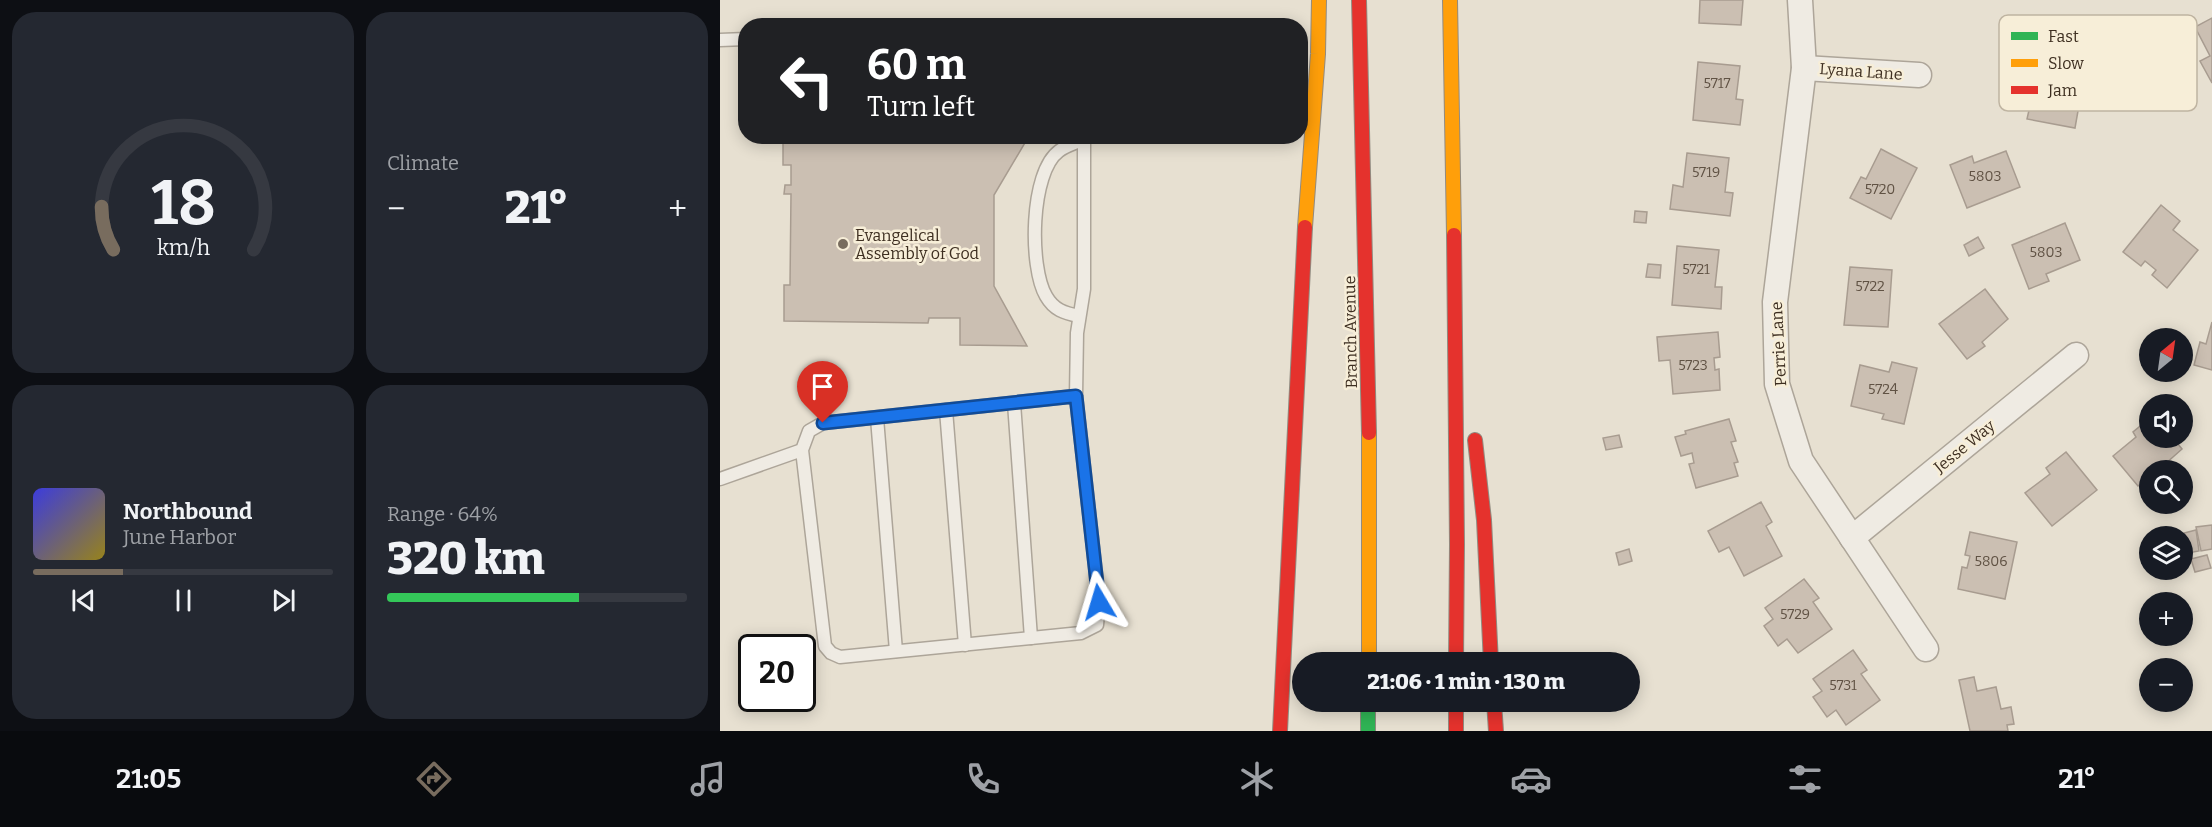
<!DOCTYPE html>
<html lang="en">
<head>
<meta charset="utf-8">
<style>
	:root { --surface:#171b24; --page:#242831; --text:#f1f3f6; --muted:#9ea1a6; --line:#363941; --accent:#786c5e }
	body { margin:0; font-family:Bitter,serif; background:var(--page); color:var(--text); height:100vh; display:flex; flex-direction:column; font-size:22px; white-space:nowrap }
	* { box-sizing:border-box; margin:0 }
	p { font-size:20px; color:var(--muted) }
	.icon { flex:none; width:33px; height:33px; fill:none; stroke:currentColor; stroke-width:2; stroke-linecap:round; stroke-linejoin:round }
	.map { position:relative; flex:1; overflow:hidden }
	.side { display:flex; flex-direction:column; gap:12px; padding:12px; background:#0d0f14; width:720px }
	.side>* { flex:none }
	.hud { position:absolute; left:18px; top:18px; width:570px; height:126px; border-radius:24px; box-shadow:0 3px 15px #0003; background:#202124; color:#fff; overflow:hidden }
	.needle { width:39px; rotate:29deg }
	.controls { position:absolute; left:1419px; top:328px; display:grid; gap:12px }
	.controls a { display:grid; place-items:center; width:54px; height:54px; border-radius:50%; background:var(--surface); box-shadow:0 3px 15px #0003; font-size:30px }
	.speed { position:absolute; left:18px; top:634px; display:flex; gap:12px; font-size:30px; font-weight:700; text-align:center }
	.speed>* { display:grid; place-content:center; width:78px; height:78px; border-radius:50%; background:var(--surface); box-shadow:0 3px 15px #0003; line-height:1 }
	.speed .limit { border:3px solid #111; border-radius:9px; background:#fff; color:#111 }
	.pin { position:absolute; display:grid; place-items:center; width:51px; height:51px; color:#fff; margin:-62px -26px; border-radius:50% 50% 50% 0; rotate:-45deg; box-shadow:0 0 6px #0007 }
	.pin .icon { rotate:45deg }
	.me { position:absolute; width:66px; margin:-33px; rotate:353deg; stroke-linejoin:round; filter:drop-shadow(0 0 4px #0008) }
	.turn { display:flex; align-items:center; gap:21px; height:126px; padding:0 30px; font-size:27px }
	.turn .icon { width:78px; height:78px; stroke-width:2.5 }
	.turn b { display:block; font-size:42px; line-height:51px }
	.big { font-size:45px; font-weight:800; line-height:1.1 }
	.side .widget { flex:1; display:flex; flex-direction:column; justify-content:center; gap:9px; min-width:0; padding:0 21px; border-radius:24px; background:var(--page) }
	.side .dial { align-items:center; gap:0 }
	.dial svg { height:156px; overflow:visible; fill:none; stroke:var(--line); stroke-width:7; stroke-linecap:round; text-anchor:middle }
	.dial text { fill:var(--text); stroke:none }
	.song { display:flex; align-items:center; gap:18px }
	.cover { width:72px; height:72px; border-radius:9px; background:linear-gradient(135deg,hsl(240 70% 55%),hsl(50 70% 35%)) }
	.played { height:6px; border-radius:3px; background:linear-gradient(90deg,var(--accent) 30%,var(--line) 30%) }
	.keys { display:flex; justify-content:space-around; direction:ltr }
	.heat { display:flex; justify-content:space-between; align-items:center; font-size:33px; direction:ltr }
	.charge { height:9px; border-radius:4px; background:linear-gradient(90deg,#34c759 64%,var(--line) 0) }
	.side .tiles { flex:1; display:grid; gap:12px; grid-template-columns:repeat(2,1fr) }
	.trip { position:absolute; left:572px; top:652px; width:348px; height:60px; border-radius:30px; background:var(--surface); box-shadow:0 3px 15px #0003; font-weight:800; line-height:60px; text-align:center }
	.menu { display:flex; height:96px; justify-content:space-around; align-items:center; background:#090b0e; color:var(--muted) }
	.menu .icon { width:42px; height:42px }
	.menu .on { color:var(--accent) }
	.menu b { font-size:27px; color:var(--text) }
	main { display:flex; flex:1; min-height:0 }
	.map>svg:first-child { display:block }
</style>
</head>
<body>
<main>
<section class="side">
<div class="tiles">
<div class="widget dial"><svg viewBox="0 0 100 80">
<path d="M14 69A42 42 0 1 1 86 69"/>
<path d="M14 69A42 42 0 0 1 8 47" stroke="#786c5e"/>
<text x="50" y="56" font-size="32" font-weight="700">18</text>
<text x="50" y="72" font-size="11">km/h</text>
</svg></div>
<div class="widget"><p>Climate</p>
<div class="heat"><a>−</a><b class="big">21°</b><a>+</a></div>
</div>
<div class="widget">
<div class="song"><i class="cover"></i><div><b>Northbound</b><p>June Harbor</p></div></div>
<div class="played"></div>
<div class="keys"><svg class="icon" aria-label="previous" viewBox="0 0 24 24"><path d="M18 5L8 12l10 7zM5 5v14"/></svg><svg class="icon" aria-label="pause" viewBox="0 0 24 24"><path d="M8 5v14M16 5v14"/></svg><svg class="icon" aria-label="next" viewBox="0 0 24 24"><path d="M6 5l10 7-10 7zM19 5v14"/></svg></div>
</div>
<div class="widget"><p>Range · 64%</p><b class="big">320 km</b><div class="charge"></div></div>
</div>
</section>
<div class="map">
<svg width="1492" height="731" viewBox="0 0 1492 731">
	<rect width="100%" height="100%" fill="#e7e0d1"/>
	<g fill="#cbbfb2" stroke="#a89c90" stroke-width="1.5">
		<polygon points="980,0 1023,0 1021,25 979,23"/>
		<polygon points="1492,18 1492,83 1480,61 1490,56 1475,27"/>
		<polygon points="978,62 1020,66 1016,99 1023,100 1020,125 973,120"/>
		<polygon points="1324,63 1365,71 1355,128 1307,119 1312,97 1316,98"/>
		<polygon points="63,136 309,136 274,195 274,286 307,346 240,345 240,318 209,318 208,323 64,321 64,285 70,285 71,194 64,194 65,185 71,185 71,165 63,165"/>
		<polygon points="1161,149 1197,168 1171,219 1130,198 1141,177 1146,179"/>
		<polygon points="1286,151 1300,187 1247,208 1230,165 1252,156 1254,163"/>
		<polygon points="967,153 1009,158 1005,192 1013,193 1010,216 950,209 953,185 963,187"/>
		<polygon points="1441,205 1460,221 1453,230 1478,250 1447,288 1432,275 1436,270 1425,261 1421,266 1403,252"/>
		<polygon points="915,211 927,212 926,223 914,222"/>
		<polygon points="1345,223 1360,260 1326,274 1329,281 1309,289 1292,245"/>
		<polygon points="1258,237 1264,248 1249,256 1244,245"/>
		<polygon points="957,246 999,250 995,287 1002,287 1001,309 952,305"/>
		<polygon points="928,264 941,265 940,278 926,277"/>
		<polygon points="1130,267 1172,270 1168,327 1124,325"/>
		<polygon points="1265,289 1288,319 1262,342 1265,346 1247,359 1219,324"/>
		<polygon points="1492,322 1492,370 1474,365 1480,342 1486,344"/>
		<polygon points="998,332 1000,357 994,358 995,370 999,369 1000,390 953,394 950,360 939,361 937,337"/>
		<polygon points="1172,362 1197,368 1184,424 1162,419 1164,414 1131,406 1140,365 1169,372"/>
		<polygon points="1430,418 1430,438 1453,438 1462,449 1444,465 1447,469 1444,471 1430,471 1430,480 1428,478 1418,486 1393,456 1416,437 1413,432"/>
		<polygon points="1009,419 1016,441 1011,442 1018,462 1014,463 1018,476 976,488 969,464 974,463 972,453 961,456 955,437 966,434 965,431"/>
		<polygon points="899,435 902,447 886,450 883,438"/>
		<polygon points="1346,452 1377,490 1332,526 1305,493 1330,474 1326,468"/>
		<polygon points="1041,502 1052,522 1046,526 1062,556 1024,576 1009,547 999,552 988,531"/>
		<polygon points="1492,525 1492,549 1481,551 1476,527"/>
		<polygon points="1476,530 1479,551 1468,553 1464,533"/>
		<polygon points="1250,532 1297,542 1285,599 1238,589 1242,567 1247,568 1250,556 1245,555"/>
		<polygon points="909,549 912,561 899,565 896,553"/>
		<polygon points="1487,555 1491,568 1475,572 1471,559"/>
		<polygon points="1084,579 1099,598 1093,602 1112,629 1078,653 1067,639 1058,646 1044,626 1053,619 1045,608"/>
		<polygon points="1133,650 1147,670 1141,674 1160,700 1126,725 1116,710 1107,717 1093,697 1102,691 1093,679"/>
		<polygon points="1254,677 1257,691 1276,687 1281,709 1291,707 1294,724 1287,725 1288,731 1250,731 1239,680"/>
	</g>
	<g fill="none" stroke-linecap="round" stroke-linejoin="round">
		<g stroke="#ada599" stroke-width="15">
			<g id="lane">
				<polyline points="0,40 26,39"/>
				<path d="M359,316C344,313 334,310 326,296C309,267 310,172 339,151C345,146 356,143 364,139"/>
				<polyline points="356,396 357,333 364,289 364,136"/>
				<polyline points="294,403 311,638"/>
				<polyline points="226,410 245,645"/>
				<polyline points="157,418 176,651"/>
				<polyline points="0,479 82,450 89,431 103,423 356,396 379,601 377,625 361,633 120,657 111,653 105,646 82,450"/>
			</g>
		</g>
		<g stroke="#ada599" stroke-width="27">
			<g id="street">
				<polyline points="1080,0 1084,68 1055,302 1057,384 1081,461 1206,649"/>
				<polyline points="1084,68 1199,75"/>
				<polyline points="1132,538 1356,355"/>
			</g>
		</g>
		<g stroke="#928b80" stroke-width="16">
			<polyline id="fast" points="648,702 648,731"/>
		</g>
		<g stroke="#928b80" stroke-width="16">
			<g id="slow">
				<polyline points="730,0 734,235"/>
				<polyline points="585,227 598,54 599,0"/>
				<polyline points="649,433 649,663"/>
			</g>
		</g>
		<g stroke="#928b80" stroke-width="16">
			<g id="jam">
				<polyline points="639,0 649,433"/>
				<polyline points="734,235 737,544 736,663"/>
				<polyline points="755,440 764,520 771,663"/>
				<polyline points="736,702 736,731"/>
				<polyline points="774,702 776,731"/>
				<polyline points="560,731 585,227"/>
			</g>
		</g>
		<use href="#lane" stroke="#efebe3" stroke-width="12"/>
		<use href="#street" stroke="#efebe3" stroke-width="24"/>
		<use href="#fast" stroke="#30b455" stroke-width="14"/>
		<use href="#slow" stroke="#ff9f0a" stroke-width="14"/>
		<use href="#jam" stroke="#e5322d" stroke-width="14"/>
	</g>
	<g fill="none" stroke-linecap="round" stroke-linejoin="round">
		<g stroke="#114b97" stroke-width="15">
			<polyline id="route" points="103,423 356,396 379,602"/>
		</g>
		<use href="#route" stroke="#1a73e8" stroke-width="10"/>
	</g>
	<circle fill="#786c5e" stroke="#f7eed8" stroke-width="2" cx="123" cy="244" r="6"/>
	<g text-anchor="middle" stroke-width="5" stroke-linejoin="round" paint-order="stroke">
		<g font-size="14" fill="#605244">
			<text x="997" y="88">5717</text>
			<text x="986" y="177">5719</text>
			<text x="1265" y="181">5803</text>
			<text x="1160" y="194">5720</text>
			<text x="1326" y="257">5803</text>
			<text x="976" y="274">5721</text>
			<text x="1150" y="291">5722</text>
			<text x="973" y="370">5723</text>
			<text x="1163" y="394">5724</text>
			<text x="1271" y="566">5806</text>
			<text x="1075" y="619">5729</text>
			<text x="1123" y="690">5731</text>
		</g>
		<g font-size="16" fill="#3d2e20" stroke="#f7eed8">
			<text transform="translate(1141 71) rotate(4)" y="6">Lyana Lane</text>
			<text transform="translate(630 332) rotate(-91)" y="6">Branch Avenue</text>
			<text transform="translate(1058 344) rotate(-93)" y="6">Perrie Lane</text>
			<text transform="translate(1244 446) rotate(-39)" y="6">Jesse Way</text>
		</g>
		<g font-size="16" fill="#3d2e20" stroke="#f7eed8" text-anchor="start">
			<text x="135" y="241">Evangelical<tspan x="135" dy="18">Assembly of God</tspan></text>
		</g>
	</g>
	<rect x="1279" y="15" width="198" height="96" rx="9" fill="#f7eed8" stroke="#bfb4a1" stroke-width="1.5"/>
	<rect x="1291" y="32" width="27" height="8" fill="#30b455"/>
	<rect x="1291" y="59" width="27" height="8" fill="#ff9f0a"/>
	<rect x="1291" y="86" width="27" height="8" fill="#e5322d"/>
	<g font-size="16" fill="#3d2e20">
		<text x="1328" y="42">Fast</text>
		<text x="1328" y="69">Slow</text>
		<text x="1328" y="96">Jam</text>
	</g>
</svg>
<div class="controls">
<a><svg class="needle" viewBox="-14 -14 28 28"><path d="M0-13l5 13h-10z" fill="#e53935"/><path d="M0 13l5-13h-10z" fill="#9ea1a6"/></svg></a>
<a><svg class="icon" aria-label="sound" viewBox="0 0 24 24"><path d="M4 9h4l5-4v14l-5-4H4zM17 9q2 3 0 6"/></svg></a>
<a><svg class="icon" aria-label="search" viewBox="0 0 24 24"><circle cx="10" cy="10" r="6"/><path d="M15 15l6 6"/></svg></a>
<a><svg class="icon" aria-label="layers" viewBox="0 0 24 24"><path d="M12 4l9 5-9 5-9-5zM3 14l9 5 9-5"/></svg></a>
<a>+</a>
<a>−</a>
</div>
<div class="speed"><div class="limit">20</div></div>
<div class="pin" style="left:103px;top:423px;background:#d93025"><svg class="icon" aria-label="arrive" viewBox="0 0 24 24"><path d="M6 21V4h12l-3 4 3 4H6"/></svg></div>
<svg class="me" style="left:379px;top:602px" viewBox="-20 -20 40 40"><path d="M0-17L14 15 0 8-14 15z" fill="#1a73e8" stroke="#fff" stroke-width="4"/></svg>
<div class="trip">21:06 · 1 min · 130 m</div>
<div class="hud">
<div class="turn"><svg class="icon" aria-label="left" viewBox="0 0 24 24"><path d="M17 20v-9H6M10 6l-5 5 5 5"/></svg><div><b>60 m</b>Turn left</div></div>
</div>
</div>
</main>
<nav class="menu">
<b>21:05</b>
<svg class="icon on" aria-label="directions" viewBox="0 0 24 24"><path d="M12 3l9 9-9 9-9-9zM9 14v-3h6M13 9l2 2-2 2"/></svg>
<svg class="icon" aria-label="music" viewBox="0 0 24 24"><path d="M9 18V5l10-2v13"/><circle cx="6" cy="18" r="3"/><circle cx="16" cy="16" r="3"/></svg>
<svg class="icon" aria-label="phone" viewBox="0 0 24 24"><path d="M5 4h4l2 5-3 2q2 4 5 5l2-3 5 2v4C11 20 4 13 5 4z"/></svg>
<svg class="icon" aria-label="climate" viewBox="0 0 24 24"><path d="M12 3v18M4 7l16 10M4 17L20 7"/></svg>
<svg class="icon" aria-label="car" viewBox="0 0 24 24"><path d="M5 17H2v-5l4-1 3-4h7l3 4 3 1v5h-3M9 17h6M6 11h13"/><circle cx="7" cy="17" r="2"/><circle cx="17" cy="17" r="2"/></svg>
<svg class="icon" aria-label="filters" viewBox="0 0 24 24"><path d="M4 7h16M4 17h16"/><circle cx="9" cy="7" r="2"/><circle cx="15" cy="17" r="2"/></svg>
<b>21°</b>
</nav>
</body>
</html>
